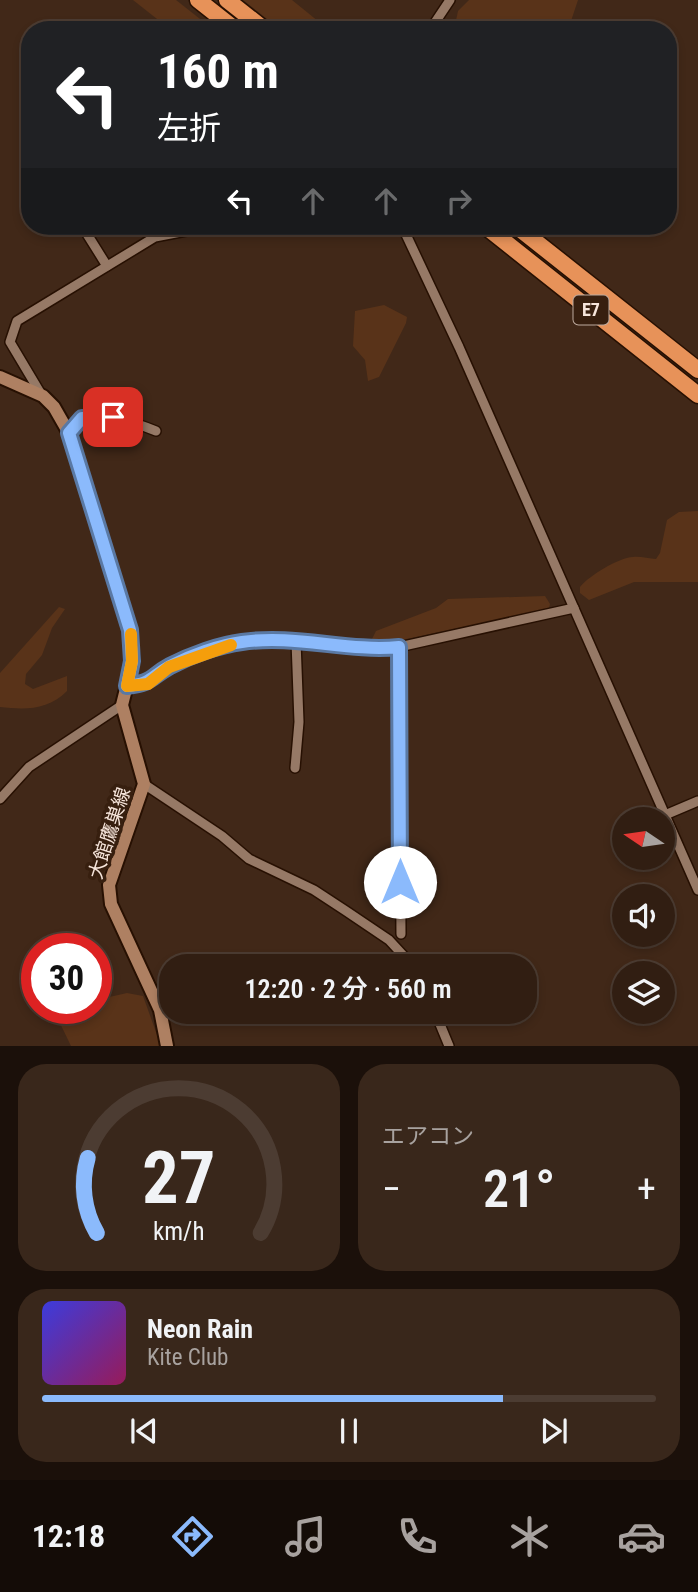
<!DOCTYPE html>
<html lang="ja">
<head>
<meta charset="utf-8">
<style>
	:root { --surface:#311e12; --page:#39271b; --text:#f1f3f6; --muted:#a8a29f; --line:#4c3c32; --accent:#8bbafc }
	body { margin:0; font-family:"Roboto Condensed","Noto Sans JP",sans-serif; background:var(--page); color:var(--text); height:100vh; display:flex; flex-direction:column; font-size:26px; white-space:nowrap }
	* { box-sizing:border-box; margin:0 }
	p { font-size:23px; color:var(--muted) }
	.icon { flex:none; width:38px; height:38px; fill:none; stroke:currentColor; stroke-width:2; stroke-linecap:round; stroke-linejoin:round }
	.map { position:relative; height:1046px; overflow:hidden }
	.side { display:flex; flex-direction:column; gap:18px; padding:18px; background:#1b100a; flex:1 }
	.side>* { flex:none }
	.hud { position:absolute; left:21px; top:21px; width:656px; height:214px; border-radius:28px; box-shadow:0 4px 10px #0003,0 0 0 2px var(--line); background:#202124; color:#fff; overflow:hidden }
	.needle { width:46px; rotate:283deg }
	.buttons { position:absolute; left:612px; top:807px; display:grid; gap:14px }
	.buttons a { display:grid; place-items:center; width:63px; height:63px; border-radius:50%; background:var(--surface); box-shadow:0 4px 10px #0003,0 0 0 2px var(--line); font-size:35px }
	.speed { position:absolute; left:21px; top:933px; display:flex; gap:14px; font-size:35px; font-weight:700; text-align:center }
	.speed>* { display:grid; place-content:center; width:91px; height:91px; border-radius:50%; background:var(--surface); box-shadow:0 4px 10px #0003,0 0 0 2px var(--line); line-height:1 }
	.speed .limit { border:10px solid #d22; background:#fff; color:#111 }
	.pin { position:absolute; display:grid; place-items:center; width:60px; height:60px; color:#fff; margin:-30px; border-radius:14px; box-shadow:0 4px 10px #0006 }
	.me { position:absolute; width:77px; margin:-38px; rotate:0deg; stroke-linejoin:round; filter:drop-shadow(0 0 5px #0008) }
	.turn { display:flex; align-items:center; gap:24px; height:147px; padding:0 21px; font-size:32px }
	.turn .icon { width:91px; height:91px; stroke-width:2.5 }
	.turn b { display:block; font-size:49px; line-height:60px }
	.lanes { display:flex; align-items:center; height:66px; padding:0 21px; background:#0003; justify-content:center; gap:35px; direction:ltr }
	.lanes .off { opacity:.35 }
	.big { font-size:52px; font-weight:600; line-height:1.1 }
	.side .widget { flex:1; display:flex; flex-direction:column; justify-content:center; gap:10px; min-width:0; padding:0 24px; border-radius:28px; background:var(--page) }
	.side .dial { align-items:center; gap:0 }
	.dial svg { height:182px; overflow:visible; fill:none; stroke:var(--line); stroke-width:7; stroke-linecap:round; text-anchor:middle }
	.dial text { fill:var(--text); stroke:none }
	.song { display:flex; align-items:center; gap:21px }
	.cover { width:84px; height:84px; border-radius:10px; background:linear-gradient(135deg,hsl(240 70% 55%),hsl(330 70% 35%)) }
	.played { height:7px; border-radius:4px; background:linear-gradient(90deg,var(--accent) 75%,var(--line) 75%) }
	.keys { display:flex; justify-content:space-around; direction:ltr }
	.heat { display:flex; justify-content:space-between; align-items:center; font-size:38px; direction:ltr }
	.side .tiles { flex:1; display:grid; gap:18px; grid-template-columns:1fr 1fr }
	.widget:last-child { grid-column:span 2 }
	.trip { position:absolute; left:159px; top:954px; width:378px; height:70px; border-radius:28px; background:var(--surface); box-shadow:0 4px 10px #0003,0 0 0 2px var(--line); font-weight:600; line-height:70px; text-align:center }
	.tab-bar { display:flex; height:112px; justify-content:space-around; align-items:center; background:#140c07; color:var(--muted) }
	.tab-bar .icon { width:49px; height:49px }
	.tab-bar .selected { color:var(--accent) }
	.tab-bar b { font-size:32px; color:var(--text) }
	.map>svg:first-child { display:block }
</style>
</head>
<body>
<div class="map">
<svg width="698" height="1046" viewBox="0 0 698 1046">
	<rect width="100%" height="100%" fill="#412818"/>
	<g fill="#593319">
		<polygon points="133,0 176,0 214,30 171,30"/>
		<polygon points="243,0 292,0 329,30 281,30"/>
		<polygon points="469,0 578,0 568,30 454,30 458,11"/>
		<polygon points="384,305 407,317 406,323 379,377 368,381 365,360 353,346 355,311"/>
		<path d="M698,511V582H634L589,600L580,593V587C590,575 618,558 633,557C640,556 649,559 656,559L660,553L667,520L679,512Z"/>
		<polygon points="545,596 550,604 549,608 540,611 373,646 371,641 376,631 436,608 448,599"/>
		<path d="M59,607L65,609L52,628L42,655L26,674L25,684L33,689L67,676V691C48,710 26,710 0,707V673Z"/>
		<polygon points="127,993 143,996 161,1046 71,1046 57,1017 59,1009 96,1008 96,1000"/>
	</g>
	<g fill="none" stroke-linecap="round" stroke-linejoin="round">
		<g stroke="#271002" stroke-width="12">
			<g id="street">
				<polyline points="430,30 450,0"/>
				<polyline points="82,226 107,266"/>
				<polyline points="402,226 459,347 698,890"/>
				<polyline points="41,394 10,342 17,321 155,237 212,226"/>
				<path d="M69,433L82,418C109,414 131,421 156,431"/>
				<polyline points="399,647 401,934"/>
				<polyline points="127,686 148,684 169,667 204,652 243,642 300,640 369,650 399,647 574,608"/>
				<polyline points="295,768 299,722 296,641"/>
				<polyline points="144,784 222,836 249,859 314,890 346,911 389,940 413,966"/>
				<polyline points="0,799 29,767 122,705"/>
				<polyline points="665,815 698,801"/>
				<polyline points="435,1012 449,1046"/>
			</g>
		</g>
		<g stroke="#271002" stroke-width="16">
			<polyline id="secondary" points="0,377 43,396 54,407 70,435 130,630 133,661 122,705 144,784 109,885 111,904 160,1010 167,1046"/>
		</g>
		<g stroke="#271002" stroke-width="19">
			<g id="highway">
				<polyline points="198,0 236,30"/>
				<polyline points="227,0 265,30"/>
				<polyline points="485,226 698,395"/>
				<polyline points="516,226 698,370"/>
			</g>
		</g>
		<use href="#street" stroke="#967966" stroke-width="9"/>
		<use href="#secondary" stroke="#ae8062" stroke-width="12"/>
		<use href="#highway" stroke="#e79259" stroke-width="16"/>
	</g>
	<g fill="none" stroke-linecap="round" stroke-linejoin="round">
		<g stroke="#5a79a4" stroke-width="18">
			<path id="route" d="M113,417L82,418L69,433L130,630L132,661L127,686C153,683 150,677 170,666C191,655 219,645 242,642C295,634 347,652 399,647L400,882"/>
		</g>
		<use href="#route" stroke="#8bbafc" stroke-width="12"/>
		<polyline stroke="#f59e0b" stroke-width="12" points="131,634 132,661 127,686 148,684 169,667 231,645"/>
	</g>
	<g text-anchor="middle" stroke-width="7" stroke-linejoin="round" paint-order="stroke">
		<rect fill="#371f0f" stroke="#bdaa9e" stroke-width="2" x="573.5" y="295.5" width="35" height="29" rx="5"/>
		<g font-size="18" font-weight="bold" fill="#f6e5db">
			<text x="591" y="316">E7</text>
		</g>
		<g font-size="19" fill="#f6e5db" stroke="#371f0f">
			<text transform="translate(109 833) rotate(-72)" y="7">大館鷹巣線</text>
		</g>
	</g>
</svg>
<div class="buttons">
<a><svg class="needle" viewBox="-14 -14 28 28"><path d="M0-13l5 13h-10z" fill="#e53935"/><path d="M0 13l5-13h-10z" fill="#a8a29f"/></svg></a>
<a><svg class="icon" aria-label="sound" viewBox="0 0 24 24"><path d="M4 9h4l5-4v14l-5-4H4zM17 9q2 3 0 6"/></svg></a>
<a><svg class="icon" aria-label="layers" viewBox="0 0 24 24"><path d="M12 4l9 5-9 5-9-5zM3 14l9 5 9-5"/></svg></a>
</div>
<div class="speed"><div class="limit">30</div></div>
<div class="pin" style="left:113px;top:417px;background:#d93025"><svg class="icon" aria-label="arrive" viewBox="0 0 24 24"><path d="M6 21V4h12l-3 4 3 4H6"/></svg></div>
<svg class="me" style="left:400px;top:882px" viewBox="-20 -20 40 40"><circle r="19" fill="#fff"/><path d="M0-13L10 11 0 6-10 11z" fill="#8bbafc"/></svg>
<div class="trip">12:20 · 2 分 · 560 m</div>
<div class="hud">
<div class="turn"><svg class="icon" aria-label="left" viewBox="0 0 24 24"><path d="M17 20v-9H6M10 6l-5 5 5 5"/></svg><div><b>160 m</b>左折</div></div>
<div class="lanes"><svg class="icon" aria-label="left" viewBox="0 0 24 24"><path d="M17 20v-9H6M10 6l-5 5 5 5"/></svg><svg class="icon off" aria-label="ahead" viewBox="0 0 24 24"><path d="M12 20V5M6 11l6-6 6 6"/></svg><svg class="icon off" aria-label="ahead" viewBox="0 0 24 24"><path d="M12 20V5M6 11l6-6 6 6"/></svg><svg class="icon off" aria-label="right" viewBox="0 0 24 24"><path d="M7 20v-9h11M14 6l5 5-5 5"/></svg></div>
</div>
</div>
<section class="side">
<div class="tiles">
<div class="widget dial"><svg viewBox="0 0 100 80">
<path d="M14 69A42 42 0 1 1 86 69"/>
<path d="M14 69A42 42 0 0 1 10 36" stroke="#8bbafc"/>
<text x="50" y="56" font-size="32" font-weight="700">27</text>
<text x="50" y="72" font-size="11">km/h</text>
</svg></div>
<div class="widget"><p>エアコン</p>
<div class="heat"><a>−</a><b class="big">21°</b><a>+</a></div>
</div>
<div class="widget">
<div class="song"><i class="cover"></i><div><b>Neon Rain</b><p>Kite Club</p></div></div>
<div class="played"></div>
<div class="keys"><svg class="icon" aria-label="previous" viewBox="0 0 24 24"><path d="M18 5L8 12l10 7zM5 5v14"/></svg><svg class="icon" aria-label="pause" viewBox="0 0 24 24"><path d="M8 5v14M16 5v14"/></svg><svg class="icon" aria-label="next" viewBox="0 0 24 24"><path d="M6 5l10 7-10 7zM19 5v14"/></svg></div>
</div>
</div>
</section>
<nav class="tab-bar">
<b>12:18</b>
<svg class="icon selected" aria-label="directions" viewBox="0 0 24 24"><path d="M12 3l9 9-9 9-9-9zM9 14v-3h6M13 9l2 2-2 2"/></svg>
<svg class="icon" aria-label="music" viewBox="0 0 24 24"><path d="M9 18V5l10-2v13"/><circle cx="6" cy="18" r="3"/><circle cx="16" cy="16" r="3"/></svg>
<svg class="icon" aria-label="phone" viewBox="0 0 24 24"><path d="M5 4h4l2 5-3 2q2 4 5 5l2-3 5 2v4C11 20 4 13 5 4z"/></svg>
<svg class="icon" aria-label="climate" viewBox="0 0 24 24"><path d="M12 3v18M4 7l16 10M4 17L20 7"/></svg>
<svg class="icon" aria-label="car" viewBox="0 0 24 24"><path d="M5 17H2v-5l4-1 3-4h7l3 4 3 1v5h-3M9 17h6M6 11h13"/><circle cx="7" cy="17" r="2"/><circle cx="17" cy="17" r="2"/></svg>
</nav>
</body>
</html>
